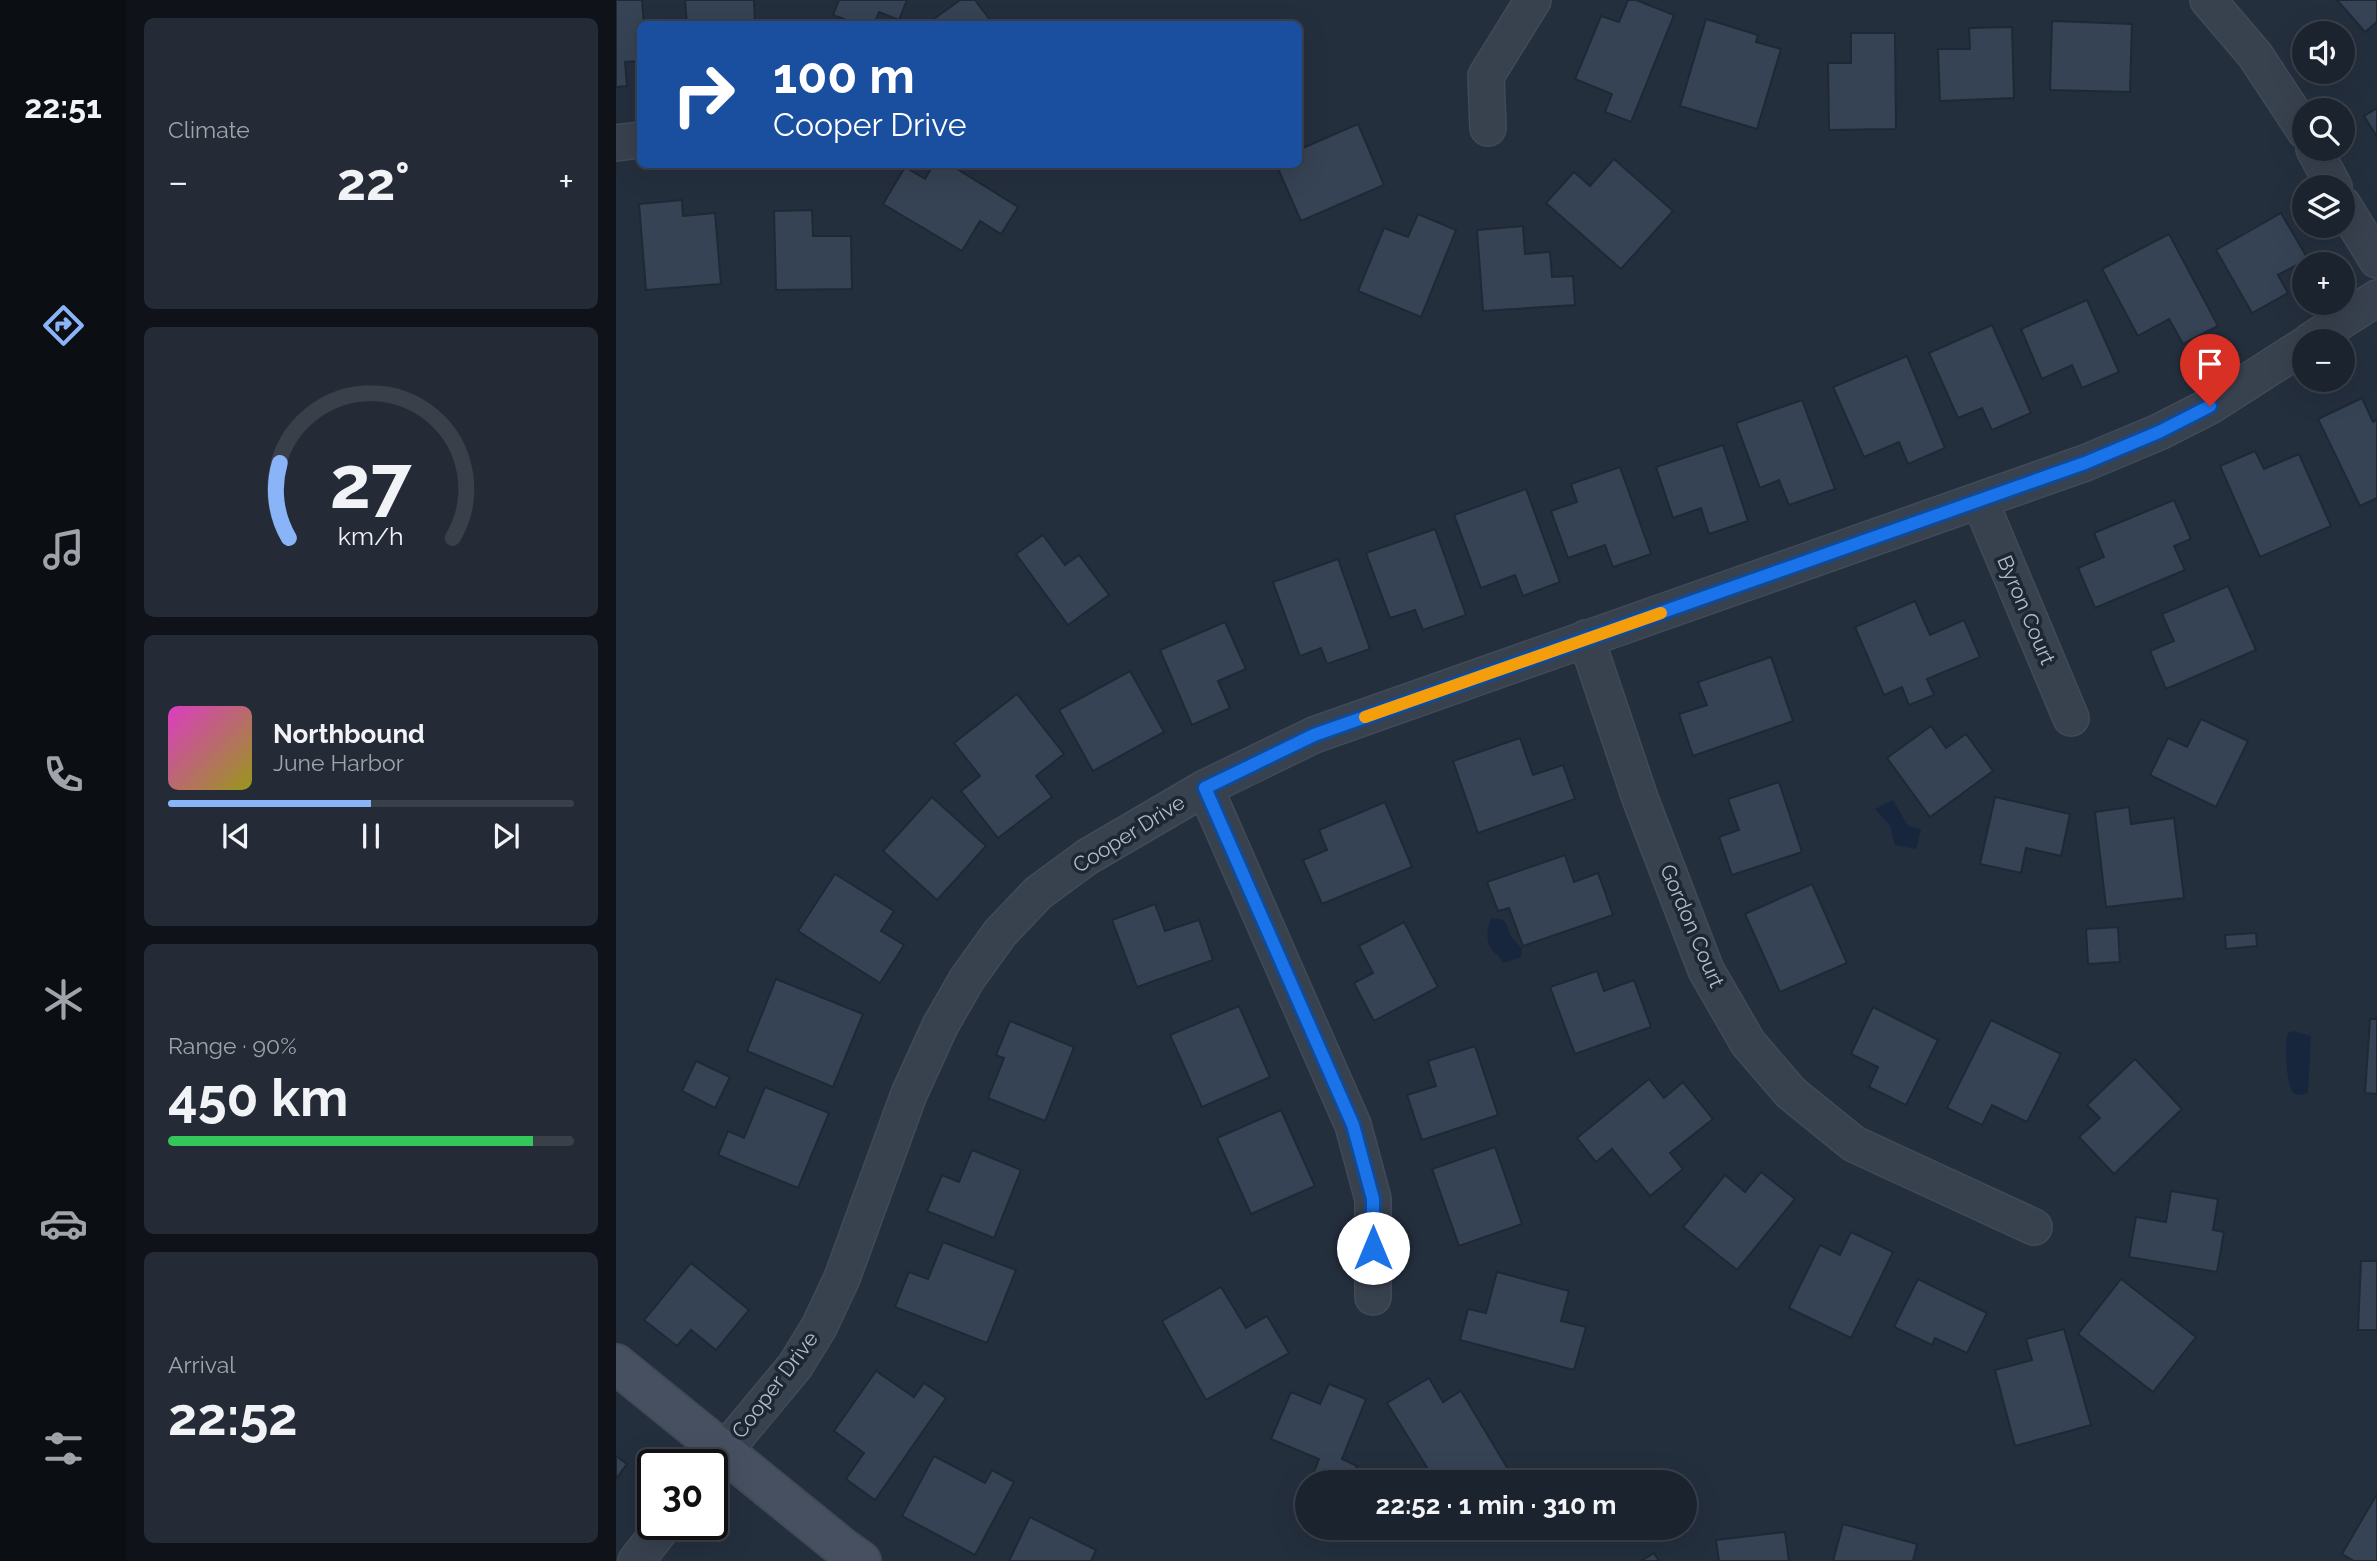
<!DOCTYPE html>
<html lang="en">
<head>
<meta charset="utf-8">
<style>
	:root { --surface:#1b232e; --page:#242b36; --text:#f1f3f6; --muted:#a0a4aa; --line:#39404a; --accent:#8ab4f8 }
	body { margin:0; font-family:Raleway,sans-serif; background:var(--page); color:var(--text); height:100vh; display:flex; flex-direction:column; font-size:26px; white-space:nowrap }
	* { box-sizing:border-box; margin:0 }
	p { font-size:23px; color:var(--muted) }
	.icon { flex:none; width:38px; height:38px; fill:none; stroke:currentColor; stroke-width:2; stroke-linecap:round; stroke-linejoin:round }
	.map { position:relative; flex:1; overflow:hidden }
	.drawer { display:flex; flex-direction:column; gap:18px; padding:18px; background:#0f1319; width:490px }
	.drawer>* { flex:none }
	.banner { position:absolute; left:21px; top:21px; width:665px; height:147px; border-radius:10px; box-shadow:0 7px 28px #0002,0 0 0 2px var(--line); background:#1a4fa0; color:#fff; overflow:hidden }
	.tools { position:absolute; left:1676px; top:21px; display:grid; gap:14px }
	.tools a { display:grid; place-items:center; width:63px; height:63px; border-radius:50%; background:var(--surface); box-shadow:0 7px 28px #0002,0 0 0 2px var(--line); font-size:35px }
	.speed { position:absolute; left:21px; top:1449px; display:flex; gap:14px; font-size:35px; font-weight:700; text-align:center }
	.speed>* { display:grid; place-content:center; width:91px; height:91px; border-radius:50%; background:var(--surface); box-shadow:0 7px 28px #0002,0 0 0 2px var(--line); line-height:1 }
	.speed .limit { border:4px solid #111; border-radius:10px; background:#fff; color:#111 }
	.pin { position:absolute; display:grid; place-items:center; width:60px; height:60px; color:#fff; margin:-72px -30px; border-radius:50% 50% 50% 0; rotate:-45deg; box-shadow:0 0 7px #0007 }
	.pin .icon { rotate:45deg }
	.me { position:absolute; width:77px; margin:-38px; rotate:0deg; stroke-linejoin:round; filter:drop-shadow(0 0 5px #0008) }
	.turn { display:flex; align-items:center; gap:24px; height:147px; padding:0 21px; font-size:32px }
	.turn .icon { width:91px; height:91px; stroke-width:2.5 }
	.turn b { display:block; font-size:49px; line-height:60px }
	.big { font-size:52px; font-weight:700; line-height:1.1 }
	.drawer .card { flex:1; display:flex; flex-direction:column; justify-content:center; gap:10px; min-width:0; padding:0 24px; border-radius:10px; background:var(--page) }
	.drawer .dial { align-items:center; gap:0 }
	.dial svg { height:182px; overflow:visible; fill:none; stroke:var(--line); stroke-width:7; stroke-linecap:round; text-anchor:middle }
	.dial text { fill:var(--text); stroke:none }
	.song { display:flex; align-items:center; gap:21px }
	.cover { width:84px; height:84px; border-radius:10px; background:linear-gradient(135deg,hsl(310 70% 55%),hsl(60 70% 35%)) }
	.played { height:7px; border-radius:4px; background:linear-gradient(90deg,var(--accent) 50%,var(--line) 50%) }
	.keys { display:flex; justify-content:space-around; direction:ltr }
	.heat { display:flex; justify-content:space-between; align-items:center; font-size:38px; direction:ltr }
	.charge { height:10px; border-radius:5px; background:linear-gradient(90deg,#34c759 90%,var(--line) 0) }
	.trip { position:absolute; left:679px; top:1470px; width:402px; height:70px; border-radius:35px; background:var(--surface); box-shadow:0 7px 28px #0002,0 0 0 2px var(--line); font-weight:700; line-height:70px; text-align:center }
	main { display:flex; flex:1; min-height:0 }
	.dock { display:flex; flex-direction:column; width:126px; justify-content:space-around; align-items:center; background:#0b0e12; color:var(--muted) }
	.dock .icon { width:49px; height:49px }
	.dock .current { color:var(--accent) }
	.dock b { font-size:32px; color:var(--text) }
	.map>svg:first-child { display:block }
</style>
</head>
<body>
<main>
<nav class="dock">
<b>22:51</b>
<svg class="icon current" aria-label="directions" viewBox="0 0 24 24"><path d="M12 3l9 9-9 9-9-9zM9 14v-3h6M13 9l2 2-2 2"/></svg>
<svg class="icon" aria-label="music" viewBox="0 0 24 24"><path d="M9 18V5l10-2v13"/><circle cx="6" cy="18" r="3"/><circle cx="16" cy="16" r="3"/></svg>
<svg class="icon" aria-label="phone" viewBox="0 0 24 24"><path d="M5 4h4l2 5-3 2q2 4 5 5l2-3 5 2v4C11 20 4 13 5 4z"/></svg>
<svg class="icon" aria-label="climate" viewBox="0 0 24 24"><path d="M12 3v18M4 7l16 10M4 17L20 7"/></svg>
<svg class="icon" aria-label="car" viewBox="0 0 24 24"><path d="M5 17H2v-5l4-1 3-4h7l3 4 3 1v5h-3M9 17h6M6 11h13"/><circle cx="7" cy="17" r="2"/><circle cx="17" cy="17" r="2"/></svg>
<svg class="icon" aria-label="filters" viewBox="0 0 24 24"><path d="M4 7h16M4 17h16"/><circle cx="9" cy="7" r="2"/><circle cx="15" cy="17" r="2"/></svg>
</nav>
<section class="drawer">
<div class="card"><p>Climate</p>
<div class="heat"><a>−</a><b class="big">22°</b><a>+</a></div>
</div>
<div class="card dial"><svg viewBox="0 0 100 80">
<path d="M14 69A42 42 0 1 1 86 69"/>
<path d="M14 69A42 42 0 0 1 10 36" stroke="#8ab4f8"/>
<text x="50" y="56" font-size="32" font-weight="700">27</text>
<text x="50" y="72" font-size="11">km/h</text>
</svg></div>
<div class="card">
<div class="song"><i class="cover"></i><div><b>Northbound</b><p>June Harbor</p></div></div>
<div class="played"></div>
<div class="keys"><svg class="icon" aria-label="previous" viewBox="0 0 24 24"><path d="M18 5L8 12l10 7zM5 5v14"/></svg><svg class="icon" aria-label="pause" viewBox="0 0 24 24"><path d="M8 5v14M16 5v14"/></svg><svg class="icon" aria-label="next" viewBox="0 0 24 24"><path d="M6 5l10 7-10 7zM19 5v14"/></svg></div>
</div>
<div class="card"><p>Range · 90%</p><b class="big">450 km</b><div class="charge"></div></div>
<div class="card"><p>Arrival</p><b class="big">22:52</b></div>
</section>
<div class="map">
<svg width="1761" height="1561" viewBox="0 0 1761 1561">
	<rect width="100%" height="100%" fill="#242f3e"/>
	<g fill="#17263c">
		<polygon points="1277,800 1292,826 1305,829 1300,849 1279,845 1274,826 1259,809"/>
		<path d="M876,918C895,920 888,923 895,936C897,940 903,944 906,949L905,957L887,963C884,955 879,955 875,948C869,940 871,925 876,918Z"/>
		<path d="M1677,1031L1695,1036L1692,1092L1687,1095L1678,1094C1670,1086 1668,1044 1672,1033Z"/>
	</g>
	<g fill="#364354" stroke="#1f2835" stroke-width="2">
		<polygon points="0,0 26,0 28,24 24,24 24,61 9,62 11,86 0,87"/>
		<polygon points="69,0 138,0 139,24 71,24"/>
		<polygon points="223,0 291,0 283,20 263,12 258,24 241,24 217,15"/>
		<polygon points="344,0 359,0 377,24 311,24"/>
		<polygon points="1012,0 1020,0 1058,15 1015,122 989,112 996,94 959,79 985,16 1003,22"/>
		<polygon points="1721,0 1761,0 1761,22 1749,32"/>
		<polygon points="1090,19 1142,35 1140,42 1165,49 1141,129 1064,106"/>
		<polygon points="1436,21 1516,24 1514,92 1434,90"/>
		<polygon points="1396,27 1398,98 1324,101 1322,49 1354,49 1353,28"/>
		<polygon points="1235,33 1279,33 1280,129 1213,130 1212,63 1235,63"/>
		<polygon points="1761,108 1761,137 1748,116"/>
		<polygon points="742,124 768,185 685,221 660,164 682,164 682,150"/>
		<polygon points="998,159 1057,211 1005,269 930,203 958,172 974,186"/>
		<polygon points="318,164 333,164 402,207 385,234 364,221 346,251 267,204 289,167 309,179"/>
		<polygon points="66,200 67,216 99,213 105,284 30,290 23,204"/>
		<polygon points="196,210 197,236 235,236 236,289 160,290 158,211"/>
		<polygon points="1665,213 1692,259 1662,275 1672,293 1636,313 1600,250"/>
		<polygon points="802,214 840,230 805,317 742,291 768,228 792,237"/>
		<polygon points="907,226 909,254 934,252 936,277 957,276 959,305 867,311 861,230"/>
		<polygon points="1553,234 1602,326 1567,344 1553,319 1522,336 1486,269"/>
		<polygon points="1471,300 1503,372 1466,388 1456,365 1426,379 1405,329"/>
		<polygon points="1376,325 1415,413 1376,430 1366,408 1342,418 1313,353"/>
		<polygon points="1291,356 1329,448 1292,464 1283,442 1248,457 1217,387"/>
		<polygon points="1746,398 1757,422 1761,420 1761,498 1744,506 1702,419"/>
		<polygon points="1186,400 1219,489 1173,505 1163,480 1144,488 1120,423"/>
		<polygon points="1107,445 1132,521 1093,534 1085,508 1057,518 1040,467"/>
		<polygon points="1639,451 1648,469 1683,454 1715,526 1644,557 1604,466"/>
		<polygon points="1004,467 1035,554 997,567 989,545 952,558 935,511 961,502 955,484"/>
		<polygon points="910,489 944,582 907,596 899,575 865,588 838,515"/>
		<polygon points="1558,500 1575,539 1558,546 1569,570 1479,608 1462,568 1488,557 1478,533"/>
		<polygon points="819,529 850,615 807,630 799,610 774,618 750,553"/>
		<polygon points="427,535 449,565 463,555 493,595 452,625 400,554"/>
		<polygon points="722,559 754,649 711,664 705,648 684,656 657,582"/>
		<polygon points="1612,586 1640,650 1550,689 1534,651 1558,641 1546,614"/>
		<polygon points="1299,601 1314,635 1348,620 1364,657 1311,679 1318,695 1293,705 1286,687 1268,695 1239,627"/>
		<polygon points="609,622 630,669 602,681 614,708 576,725 544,650"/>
		<polygon points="1155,657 1177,721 1077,756 1063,714 1091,705 1082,682"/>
		<polygon points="514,671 548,732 477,771 443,710"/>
		<polygon points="401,694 448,754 420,776 436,797 382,838 345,791 364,776 338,743"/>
		<polygon points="1585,719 1632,741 1600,807 1534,775 1552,738 1571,747"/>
		<polygon points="1315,726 1330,748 1350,734 1377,771 1314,817 1271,758"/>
		<polygon points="904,738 917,775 947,765 959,799 862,833 837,761"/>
		<polygon points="1163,782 1186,852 1116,875 1103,837 1123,830 1112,799"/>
		<polygon points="316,797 370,846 321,900 267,851"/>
		<polygon points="1379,797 1454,814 1445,856 1410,848 1405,873 1364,864"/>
		<polygon points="769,802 796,867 706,904 687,860 711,850 703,830"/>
		<polygon points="1513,807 1515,824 1558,818 1568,898 1490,907 1479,812"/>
		<polygon points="949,855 958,882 982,873 997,915 907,946 893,908 882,911 871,882"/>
		<polygon points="219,874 278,911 265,931 288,945 264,983 182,931"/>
		<polygon points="1196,884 1231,963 1164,992 1129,914"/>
		<polygon points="539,904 549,931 583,920 597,960 521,987 496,920"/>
		<polygon points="788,922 822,987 758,1021 738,983 757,973 743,946"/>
		<polygon points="1502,927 1504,962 1472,964 1470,929"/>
		<polygon points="1640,933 1641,946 1610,949 1609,935"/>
		<polygon points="981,971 988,991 1018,980 1035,1027 959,1054 934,987"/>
		<polygon points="160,979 247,1014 217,1087 131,1051"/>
		<polygon points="623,1006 654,1077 586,1107 554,1035"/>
		<polygon points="1257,1007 1322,1040 1290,1105 1253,1087 1262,1067 1235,1054"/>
		<polygon points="1754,1019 1761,1019 1761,1094 1749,1093"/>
		<polygon points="1375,1020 1445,1054 1411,1122 1376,1105 1366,1125 1331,1108"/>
		<polygon points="394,1021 458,1047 429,1121 372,1098 388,1058 380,1055"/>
		<polygon points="859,1046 882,1115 806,1140 791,1095 820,1086 812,1061"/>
		<polygon points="1519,1059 1566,1109 1498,1174 1463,1137 1484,1118 1471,1105"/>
		<polygon points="80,1061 114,1077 99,1108 66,1091"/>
		<polygon points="1033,1079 1048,1098 1067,1082 1097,1119 1054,1153 1067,1169 1034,1196 996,1149 980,1162 961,1138"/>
		<polygon points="149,1087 213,1113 182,1188 102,1155 112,1131 128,1138"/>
		<polygon points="665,1110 699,1186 635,1214 601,1138"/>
		<polygon points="879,1147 906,1224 843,1246 816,1169"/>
		<polygon points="356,1150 405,1170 378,1238 311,1211 326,1175 343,1182"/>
		<polygon points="1145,1172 1179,1199 1121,1270 1067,1227 1109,1175 1129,1192"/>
		<polygon points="1555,1191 1602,1199 1597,1230 1608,1232 1601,1272 1513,1257 1520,1217 1550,1222"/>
		<polygon points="1235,1232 1277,1252 1235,1338 1173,1308 1204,1245 1224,1255"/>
		<polygon points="327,1242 400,1270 371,1343 279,1307 293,1272 312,1279"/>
		<polygon points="1745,1261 1761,1261 1761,1330 1742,1330"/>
		<polygon points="75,1263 133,1310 100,1350 75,1330 61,1346 28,1320"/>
		<polygon points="881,1272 953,1291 945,1321 970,1327 958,1370 844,1340 852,1309 870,1313"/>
		<polygon points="1302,1279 1371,1313 1351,1353 1319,1338 1316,1345 1278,1327"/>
		<polygon points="1505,1279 1580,1337 1537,1392 1462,1334"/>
		<polygon points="605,1287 630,1328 651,1316 673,1353 590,1400 546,1321"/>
		<polygon points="1448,1329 1475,1425 1399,1446 1379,1370 1416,1360 1410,1339"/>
		<polygon points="260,1371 298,1397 308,1383 330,1398 259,1500 230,1479 248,1453 218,1431"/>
		<polygon points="813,1378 827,1402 845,1391 892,1469 870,1482 849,1482 842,1472 825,1482 820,1482 771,1403"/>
		<polygon points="713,1384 750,1399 726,1459 741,1466 734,1482 694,1482 703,1459 655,1439 675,1392 704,1404"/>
		<polygon points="0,1456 11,1464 0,1479"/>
		<polygon points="318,1456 369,1483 376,1470 398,1482 359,1555 286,1516"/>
		<polygon points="1761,1494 1761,1561 1738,1561 1726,1554"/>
		<polygon points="414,1517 480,1550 475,1561 393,1561"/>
		<polygon points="1227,1524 1301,1544 1297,1561 1217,1561"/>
		<polygon points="1169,1532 1173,1561 1103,1561 1100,1540"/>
		<polygon points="1038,1553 1043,1561 1025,1561"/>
	</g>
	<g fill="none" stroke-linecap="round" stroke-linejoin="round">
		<g stroke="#414a57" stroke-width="38">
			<g id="street">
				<polyline points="1592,0 1639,55 1689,131"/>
				<polyline points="872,128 870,76 917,0"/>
				<polyline points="0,143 24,140"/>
				<polyline points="1698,149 1718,187"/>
				<polyline points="1727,205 1761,260"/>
				<polyline points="1694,341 1761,298"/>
				<polyline points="1364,501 1455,718"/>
				<polyline points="970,638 1025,801 1090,970 1132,1043 1175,1093 1238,1144 1418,1227"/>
				<polyline points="589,788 737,1125 757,1199 757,1297"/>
				<polyline points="96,1466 179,1366 203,1327 226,1278 293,1094 324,1026 351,979 384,933 422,893 471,857 589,788 698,735 1469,463 1543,432 1594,406 1689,345"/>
				<polyline points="20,1561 49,1524"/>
			</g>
		</g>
		<g stroke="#414a57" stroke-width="42">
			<polyline id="secondary" points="0,1364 228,1549 245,1561"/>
		</g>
		<use href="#street" stroke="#38414e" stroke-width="35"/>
		<use href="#secondary" stroke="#465061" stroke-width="38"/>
	</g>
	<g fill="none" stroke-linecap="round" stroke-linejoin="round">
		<g stroke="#114b97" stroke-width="18">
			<polyline id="route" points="757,1248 757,1199 737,1125 589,788 698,735 1469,463 1543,432 1594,406"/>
		</g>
		<use href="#route" stroke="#1a73e8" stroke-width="12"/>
		<polyline stroke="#f59e0b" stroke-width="12" points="749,717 1045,613"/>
	</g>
	<g text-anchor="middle" stroke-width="7" stroke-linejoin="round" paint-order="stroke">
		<g font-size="21" fill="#b4bcc9" stroke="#1d2633">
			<text transform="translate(1410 610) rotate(67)" y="7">Byron Court</text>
			<text transform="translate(513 834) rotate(-32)" y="7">Cooper Drive</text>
			<text transform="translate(1076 926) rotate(67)" y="7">Gordon Court</text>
			<text transform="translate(159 1385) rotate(-53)" y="7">Cooper Drive</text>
		</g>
	</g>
</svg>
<div class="tools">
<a><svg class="icon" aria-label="sound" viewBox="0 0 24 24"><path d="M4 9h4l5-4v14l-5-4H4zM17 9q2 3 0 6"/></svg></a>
<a><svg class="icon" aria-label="search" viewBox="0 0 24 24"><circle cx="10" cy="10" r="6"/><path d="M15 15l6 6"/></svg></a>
<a><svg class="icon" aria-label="layers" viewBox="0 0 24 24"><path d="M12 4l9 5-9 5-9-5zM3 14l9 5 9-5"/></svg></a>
<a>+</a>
<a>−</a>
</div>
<div class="speed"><div class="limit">30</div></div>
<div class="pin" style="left:1594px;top:406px;background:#d93025"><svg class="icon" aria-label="arrive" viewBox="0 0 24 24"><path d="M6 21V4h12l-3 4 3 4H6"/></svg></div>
<svg class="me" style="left:757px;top:1248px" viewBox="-20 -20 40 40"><circle r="19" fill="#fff"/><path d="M0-13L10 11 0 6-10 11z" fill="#1a73e8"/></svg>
<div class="trip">22:52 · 1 min · 310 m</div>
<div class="banner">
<div class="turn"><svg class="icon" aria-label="right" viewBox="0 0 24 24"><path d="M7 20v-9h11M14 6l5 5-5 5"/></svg><div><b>100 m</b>Cooper Drive</div></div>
</div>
</div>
</main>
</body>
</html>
